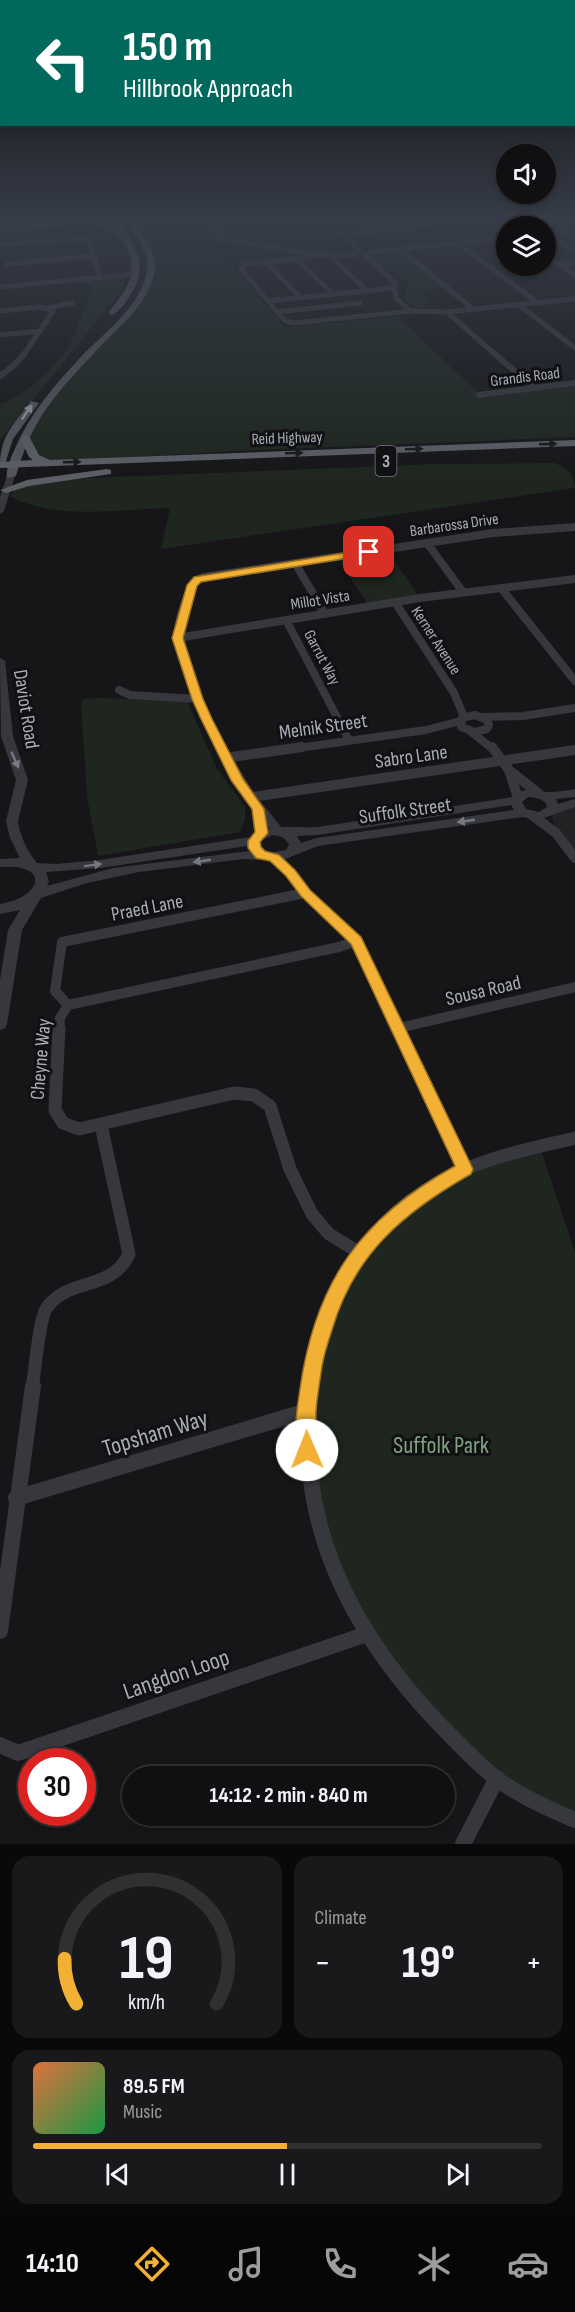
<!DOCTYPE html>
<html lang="en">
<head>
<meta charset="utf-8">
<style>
	:root { --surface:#101012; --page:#19191b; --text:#f1f3f6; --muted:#9c9d9f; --line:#303032; --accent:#f2b134 }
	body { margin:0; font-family:"Sofia Sans Condensed",sans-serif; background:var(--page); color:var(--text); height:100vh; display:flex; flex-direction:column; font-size:22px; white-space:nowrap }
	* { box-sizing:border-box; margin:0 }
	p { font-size:20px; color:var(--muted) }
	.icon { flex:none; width:33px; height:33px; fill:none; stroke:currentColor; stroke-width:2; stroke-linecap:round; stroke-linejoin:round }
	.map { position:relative; height:1844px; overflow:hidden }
	.details { display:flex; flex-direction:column; gap:12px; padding:12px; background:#09090a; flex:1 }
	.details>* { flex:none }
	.hud { position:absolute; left:0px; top:0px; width:576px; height:126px; box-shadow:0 3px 9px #0003,0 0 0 2px var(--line); background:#00695c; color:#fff; overflow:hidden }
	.fabs { position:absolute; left:496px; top:144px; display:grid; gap:12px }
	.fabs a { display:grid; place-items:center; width:60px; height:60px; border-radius:50%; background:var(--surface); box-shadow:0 3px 9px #0003,0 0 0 2px var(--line); font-size:30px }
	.speed { position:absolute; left:18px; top:1748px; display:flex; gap:12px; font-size:30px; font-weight:700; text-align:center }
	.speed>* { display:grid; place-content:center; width:78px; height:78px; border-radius:50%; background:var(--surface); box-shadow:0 3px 9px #0003,0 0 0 2px var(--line); line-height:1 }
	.speed .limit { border:9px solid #d22; background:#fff; color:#111 }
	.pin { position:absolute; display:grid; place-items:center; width:51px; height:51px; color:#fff; margin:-26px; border-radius:12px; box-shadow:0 3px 9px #0006 }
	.me { position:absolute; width:66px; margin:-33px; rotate:359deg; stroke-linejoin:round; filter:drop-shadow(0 0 4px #0008) }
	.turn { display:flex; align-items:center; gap:21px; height:126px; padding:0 24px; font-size:27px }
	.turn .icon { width:78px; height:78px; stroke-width:2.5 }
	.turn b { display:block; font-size:42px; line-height:51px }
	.big { font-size:45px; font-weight:700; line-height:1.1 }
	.details .tile { flex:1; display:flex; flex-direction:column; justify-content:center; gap:9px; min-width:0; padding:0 21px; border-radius:18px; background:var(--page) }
	.details .dial { align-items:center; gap:0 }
	.dial svg { height:156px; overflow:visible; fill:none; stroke:var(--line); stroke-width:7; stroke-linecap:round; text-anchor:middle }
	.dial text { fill:var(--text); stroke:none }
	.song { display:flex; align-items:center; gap:18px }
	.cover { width:72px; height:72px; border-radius:9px; background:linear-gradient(135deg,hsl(20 70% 55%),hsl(140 70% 35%)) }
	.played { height:6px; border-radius:3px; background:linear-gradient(90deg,var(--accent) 50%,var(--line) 50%) }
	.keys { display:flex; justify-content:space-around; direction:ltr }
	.heat { display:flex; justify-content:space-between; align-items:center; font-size:33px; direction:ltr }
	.details .tiles { flex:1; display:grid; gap:12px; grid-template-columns:1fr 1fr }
	.tile:last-child { grid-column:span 2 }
	.trip { position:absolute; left:122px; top:1766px; width:333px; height:60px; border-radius:30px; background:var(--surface); box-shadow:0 3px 9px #0003,0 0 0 2px var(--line); font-weight:700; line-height:60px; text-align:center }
	.tabs { display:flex; height:96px; justify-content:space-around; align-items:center; background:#060607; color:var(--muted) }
	.tabs .icon { width:42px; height:42px }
	.tabs .active { color:var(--accent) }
	.tabs b { font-size:27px; color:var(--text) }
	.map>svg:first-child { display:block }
</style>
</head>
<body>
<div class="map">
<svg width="575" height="1844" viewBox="0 0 575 1844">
	<rect width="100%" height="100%" fill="#161618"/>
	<polygon fill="#222225" points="575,803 575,858 556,833 551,812"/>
	<g fill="#1e261f">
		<polygon points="158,219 287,219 245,223 235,230 236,233 228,234 225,232 200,235 223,241 212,245 229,263 232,264 285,328 397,316 484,398 575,386 575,437 255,450 42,462 25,438 35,420 142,294 151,259 133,227"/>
		<polygon points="388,252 402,252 443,288 421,290 428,298 425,309 410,304 405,298 408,283 392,271 397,267 378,261 374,256"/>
		<path d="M124,278V285L114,300L0,440V404C21,399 53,370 65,351C78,332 84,307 92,286L82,283L84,281Z"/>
		<path d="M555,463C567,469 575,474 575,488L161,549L170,508C120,509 55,521 10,496L15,489L40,483L87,478L436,464Z"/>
		<polygon points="386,549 420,598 369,606 337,557"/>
		<polygon points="99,698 187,701 217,769 245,807 245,820 240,832 98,856 87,796 81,704 83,699"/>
		<polygon points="540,1147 575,1252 575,1820 497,1778 367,1634 312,1488 319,1337 365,1245 431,1188"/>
	</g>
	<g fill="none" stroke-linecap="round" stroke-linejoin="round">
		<g stroke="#37383d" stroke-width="5">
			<polyline points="11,219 17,224 26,225"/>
			<polyline points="513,219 523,226"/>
			<polygon points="213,231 228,234 217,239 202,235"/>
			<polyline points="340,234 490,219"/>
			<polyline points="546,235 567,231 549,219"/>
			<polyline points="549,235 575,251"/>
			<polyline points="221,238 316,255 356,255"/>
			<polyline points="458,243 538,303"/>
			<polyline points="0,245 86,238 89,240 100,277"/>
			<polyline points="400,249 473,309"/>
			<polyline points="320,252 303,258 244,264 241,269 285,321 295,323 410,311 447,312 575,299"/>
			<polyline points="370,252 507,238"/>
			<polyline points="330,255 367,291"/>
			<polyline points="365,255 396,284 394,288 397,299 410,311"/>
			<polyline points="546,255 575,275"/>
			<polyline points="297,259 333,294"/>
			<polyline points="266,262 300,297"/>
			<polyline points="7,264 94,256"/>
			<polyline points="559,264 575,262"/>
			<polyline points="0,287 126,275 136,271"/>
			<polyline points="268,301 394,288"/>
			<polyline points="519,305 575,348"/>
			<polyline points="48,308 73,303"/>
			<polyline points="0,311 41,307 53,311 23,356"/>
			<polyline points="277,312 360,303"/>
			<polyline points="447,312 497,356"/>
			<polyline points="0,335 41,331"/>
		</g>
		<g stroke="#37383d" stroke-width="6">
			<polyline points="495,354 534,388"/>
			<polyline points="0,376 13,366 24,354"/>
			<polyline points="479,395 575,383"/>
			<polyline points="555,528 575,527"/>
		</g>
		<g stroke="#37383d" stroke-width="8">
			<polyline points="427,543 463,592"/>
			<polyline points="295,563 325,614"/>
			<polyline points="501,588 575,681"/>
			<polyline points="395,602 454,693 464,717"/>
			<polyline points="286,620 349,740"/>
			<polyline points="177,638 420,598 575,579"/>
			<polyline points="119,690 130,695 198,699"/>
			<polygon points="475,715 487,720 489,725 487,729 475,732 461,727 462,718"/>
			<polyline points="484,717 523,716 575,708"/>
			<polyline points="470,731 493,749"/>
			<path d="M221,749C208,725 178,661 178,635C178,618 186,598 194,582L203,577L493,533L575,527"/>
			<polyline points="291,749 426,730 460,721"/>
		</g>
		<g stroke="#37383d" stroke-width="10">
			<polyline points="220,747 250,796 278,831"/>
			<polyline points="492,747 509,770 539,794"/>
			<polyline points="225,758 302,747"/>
			<polyline points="509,770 518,798"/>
			<polyline points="252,797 575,750"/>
			<polyline points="258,809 262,833"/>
			<polyline points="533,816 556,833 575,858"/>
			<polyline points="275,858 291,873 305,893 356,941 398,1030"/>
			<polyline points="68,1005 55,991 62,942 305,893"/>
			<polyline points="399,1028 575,987"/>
			<polyline points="59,1030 60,1018 68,1005 339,947 356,941"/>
		</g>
		<g stroke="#37383d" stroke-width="13">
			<polyline points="59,1028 55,1110 63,1123 79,1129 234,1093 254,1095 270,1106 290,1169 312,1214 329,1234 360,1253"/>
			<polyline points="398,1028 465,1169"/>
			<path d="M32,1388C35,1372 39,1320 46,1309C66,1277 112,1292 129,1254L101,1125"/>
			<path d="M310,1388C318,1298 371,1213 453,1175C491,1156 534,1148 575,1138"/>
		</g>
		<g stroke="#37383d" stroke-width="16">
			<path d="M310,1386C306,1432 307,1477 319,1522C339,1601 386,1669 442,1727C460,1745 478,1765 498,1780C522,1797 548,1809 575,1820"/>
			<polyline points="16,1498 307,1411"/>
			<polyline points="0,1631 33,1386"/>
			<polyline points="0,1745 18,1753 367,1634"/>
			<polyline points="463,1844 497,1778"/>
		</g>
		<g fill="#37383d" fill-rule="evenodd">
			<polygon points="322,219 328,219 361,249 361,251 357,251"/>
			<polygon points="11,473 15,476 4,511 0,514 0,497 7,476"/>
			<path d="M0,658L5,661L13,736L28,780L18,821C20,836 27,851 37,863L56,864L100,860L251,837C262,823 300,828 318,827L513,797C523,785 538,792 550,792C558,792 567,790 575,789V797L556,799L558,804L575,799V807C556,812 543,823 523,817L318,846L280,861L243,859L139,872L87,883L41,898L22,930L7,1024L5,1028L0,1030V980L8,930L20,910L0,914V904C43,897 51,863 0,867V859L20,858L10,838L6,821L16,780L1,736ZM528,797L539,798L546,803L547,807L539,812L526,809L522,802ZM511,805L514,810L317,838L301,843L297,836L318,835ZM273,835C281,836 286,838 289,845L286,850L269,853L261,847L262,840ZM247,846L250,851L113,868L47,886L49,881L46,872L100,868Z"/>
		</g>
		<g fill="#45474d" fill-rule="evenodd">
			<polygon points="100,219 130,219 0,232 0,228"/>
			<polygon points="149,219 161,219 133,229 130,227 136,223"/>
		</g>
		<g fill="#53555c" fill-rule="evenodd">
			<path d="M111,219H118C134,245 150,265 131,294C126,302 120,311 112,315L108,313C129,286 141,273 122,239L119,238L113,231L91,222L94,220L116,228Z"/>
			<path d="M125,219H132C142,233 156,250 155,268C151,304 116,329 94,353C78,370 62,387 49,405C33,426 23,451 16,476L7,478C5,469 13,453 17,444C32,411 55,385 79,359C103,333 143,306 147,269C149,250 135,234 125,219Z"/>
			<path d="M31,401L39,403L13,439L5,464L0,467C0,435 13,426 31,401Z"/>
		</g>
		<g fill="#5b5e65" fill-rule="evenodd">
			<polygon points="25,435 30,438 39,455 50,460 575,440 575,446 0,468 0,462 33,460 29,457 20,438"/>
			<polygon points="107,469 111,470 111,474 29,486 6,493 0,490 27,480"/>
		</g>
	</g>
	<defs><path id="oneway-solid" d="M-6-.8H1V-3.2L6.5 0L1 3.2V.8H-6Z" transform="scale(1.5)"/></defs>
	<use fill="#979ba6" href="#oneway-solid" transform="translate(27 412) rotate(-55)"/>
	<g fill="#18191b">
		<use href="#oneway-solid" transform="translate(548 444) rotate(-2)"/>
		<use href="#oneway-solid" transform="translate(414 449) rotate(-2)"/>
		<use href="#oneway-solid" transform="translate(294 453) rotate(-2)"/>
		<use href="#oneway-solid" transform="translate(72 462) rotate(-2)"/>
	</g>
	<g fill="#757881">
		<use href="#oneway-solid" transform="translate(15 760) rotate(66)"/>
		<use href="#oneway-solid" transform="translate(466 821) rotate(172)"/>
		<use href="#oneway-solid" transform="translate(202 861) rotate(172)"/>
		<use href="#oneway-solid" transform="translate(93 865) rotate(-7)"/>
	</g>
	<linearGradient id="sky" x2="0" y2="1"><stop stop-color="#0c0c0d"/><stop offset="0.46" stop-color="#363c48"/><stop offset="1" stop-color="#363c48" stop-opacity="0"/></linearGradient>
	<rect width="575" height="478" fill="url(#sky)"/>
	<path fill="#f2b134" stroke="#9d7322" stroke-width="1.5" d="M369,549L374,552L373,554L201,582L197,586L183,638L203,699L212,719L243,779L264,809L268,833L260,842L261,847L265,851L279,855L295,870L310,890L361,937L473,1169L471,1174C404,1212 354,1254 332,1330C328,1342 324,1354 322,1366C320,1381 317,1396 316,1411C315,1426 320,1443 314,1457L307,1459L300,1457C292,1437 297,1409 300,1389C315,1282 361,1218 455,1166L351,944L301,896L286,876L270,861L256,858L248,848V841L255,832L252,809L231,780L201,719L192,699L172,638L187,585L194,577Z"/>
	<g text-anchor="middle" stroke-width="6" stroke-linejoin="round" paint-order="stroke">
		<g font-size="16" fill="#a8adb8" stroke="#111113">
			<text transform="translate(525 376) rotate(-7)" y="6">Grandis Road</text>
			<text transform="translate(287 437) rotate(-2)" y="6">Reid Highway</text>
			<text transform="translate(454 524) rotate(-8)" y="6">Barbarossa Drive</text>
			<text transform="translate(320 599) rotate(-9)" y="6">Millot Vista</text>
			<text transform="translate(437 640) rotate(57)" y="6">Kerner Avenue</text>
			<text transform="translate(323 657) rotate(62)" y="6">Garrut Way</text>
		</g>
		<rect fill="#111113" stroke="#7b7e86" stroke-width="1.5" x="375.5" y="446" width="21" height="30" rx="4.5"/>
		<g font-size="18" font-weight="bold" fill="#a8adb8">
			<text x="386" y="467">3</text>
		</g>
		<g font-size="20" fill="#a8adb8" stroke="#111113">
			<text transform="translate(27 709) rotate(81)" y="7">Daviot Road</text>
			<text transform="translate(323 726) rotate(-8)" y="7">Melnik Street</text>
			<text transform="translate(411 756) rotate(-8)" y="7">Sabro Lane</text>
			<text transform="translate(405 810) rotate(-8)" y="7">Suffolk Street</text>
			<text transform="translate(147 907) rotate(-11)" y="7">Praed Lane</text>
			<text transform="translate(483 990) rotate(-13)" y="7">Sousa Road</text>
			<text transform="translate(40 1059) rotate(-85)" y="7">Cheyne Way</text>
		</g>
		<g font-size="24" fill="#a8adb8" stroke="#111113">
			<text transform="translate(155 1433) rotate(-17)" y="8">Topsham Way</text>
			<text transform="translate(176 1674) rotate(-19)" y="8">Langdon Loop</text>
		</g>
		<g font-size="24" fill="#7fa381" stroke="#111113">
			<text x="441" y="1453">Suffolk Park</text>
		</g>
	</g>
</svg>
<div class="fabs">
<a><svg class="icon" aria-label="sound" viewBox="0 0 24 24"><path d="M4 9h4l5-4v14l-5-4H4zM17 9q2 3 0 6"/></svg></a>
<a><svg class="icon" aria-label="layers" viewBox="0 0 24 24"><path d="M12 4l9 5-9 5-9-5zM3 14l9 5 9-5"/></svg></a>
</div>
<div class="speed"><div class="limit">30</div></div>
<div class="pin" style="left:369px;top:552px;background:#d93025"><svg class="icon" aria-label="arrive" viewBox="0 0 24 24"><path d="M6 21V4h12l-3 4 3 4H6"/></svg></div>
<svg class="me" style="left:307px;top:1450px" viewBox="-20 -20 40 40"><circle r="19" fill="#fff"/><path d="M0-13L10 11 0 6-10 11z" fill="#f2b134"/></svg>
<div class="trip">14:12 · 2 min · 840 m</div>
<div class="hud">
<div class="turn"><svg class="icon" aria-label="left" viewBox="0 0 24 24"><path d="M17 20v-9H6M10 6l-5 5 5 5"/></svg><div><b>150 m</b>Hillbrook Approach</div></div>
</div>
</div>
<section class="details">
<div class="tiles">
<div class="tile dial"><svg viewBox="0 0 100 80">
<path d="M14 69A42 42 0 1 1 86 69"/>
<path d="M14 69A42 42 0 0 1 8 46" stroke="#f2b134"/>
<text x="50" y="56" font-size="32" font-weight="700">19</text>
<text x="50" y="72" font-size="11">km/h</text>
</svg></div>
<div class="tile"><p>Climate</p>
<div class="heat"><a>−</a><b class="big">19°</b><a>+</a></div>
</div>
<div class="tile">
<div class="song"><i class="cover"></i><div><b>89.5 FM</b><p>Music</p></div></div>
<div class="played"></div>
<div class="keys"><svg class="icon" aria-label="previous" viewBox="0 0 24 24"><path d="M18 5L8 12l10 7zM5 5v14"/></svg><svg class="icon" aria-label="pause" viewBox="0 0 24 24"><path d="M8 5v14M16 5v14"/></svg><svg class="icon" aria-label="next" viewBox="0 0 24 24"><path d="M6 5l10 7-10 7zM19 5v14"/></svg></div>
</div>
</div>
</section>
<nav class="tabs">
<b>14:10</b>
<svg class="icon active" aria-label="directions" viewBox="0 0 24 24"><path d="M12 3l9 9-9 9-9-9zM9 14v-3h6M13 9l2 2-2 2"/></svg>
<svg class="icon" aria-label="music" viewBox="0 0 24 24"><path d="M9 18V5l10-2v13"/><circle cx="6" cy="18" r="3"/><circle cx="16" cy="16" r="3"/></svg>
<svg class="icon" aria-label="phone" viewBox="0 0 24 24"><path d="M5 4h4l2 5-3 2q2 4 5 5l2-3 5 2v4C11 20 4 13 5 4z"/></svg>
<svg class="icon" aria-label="climate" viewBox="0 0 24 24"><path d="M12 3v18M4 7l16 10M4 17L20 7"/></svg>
<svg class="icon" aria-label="car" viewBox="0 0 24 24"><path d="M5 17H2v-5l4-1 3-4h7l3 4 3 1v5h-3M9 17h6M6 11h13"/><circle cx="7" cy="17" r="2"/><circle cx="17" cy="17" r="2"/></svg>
</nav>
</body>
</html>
